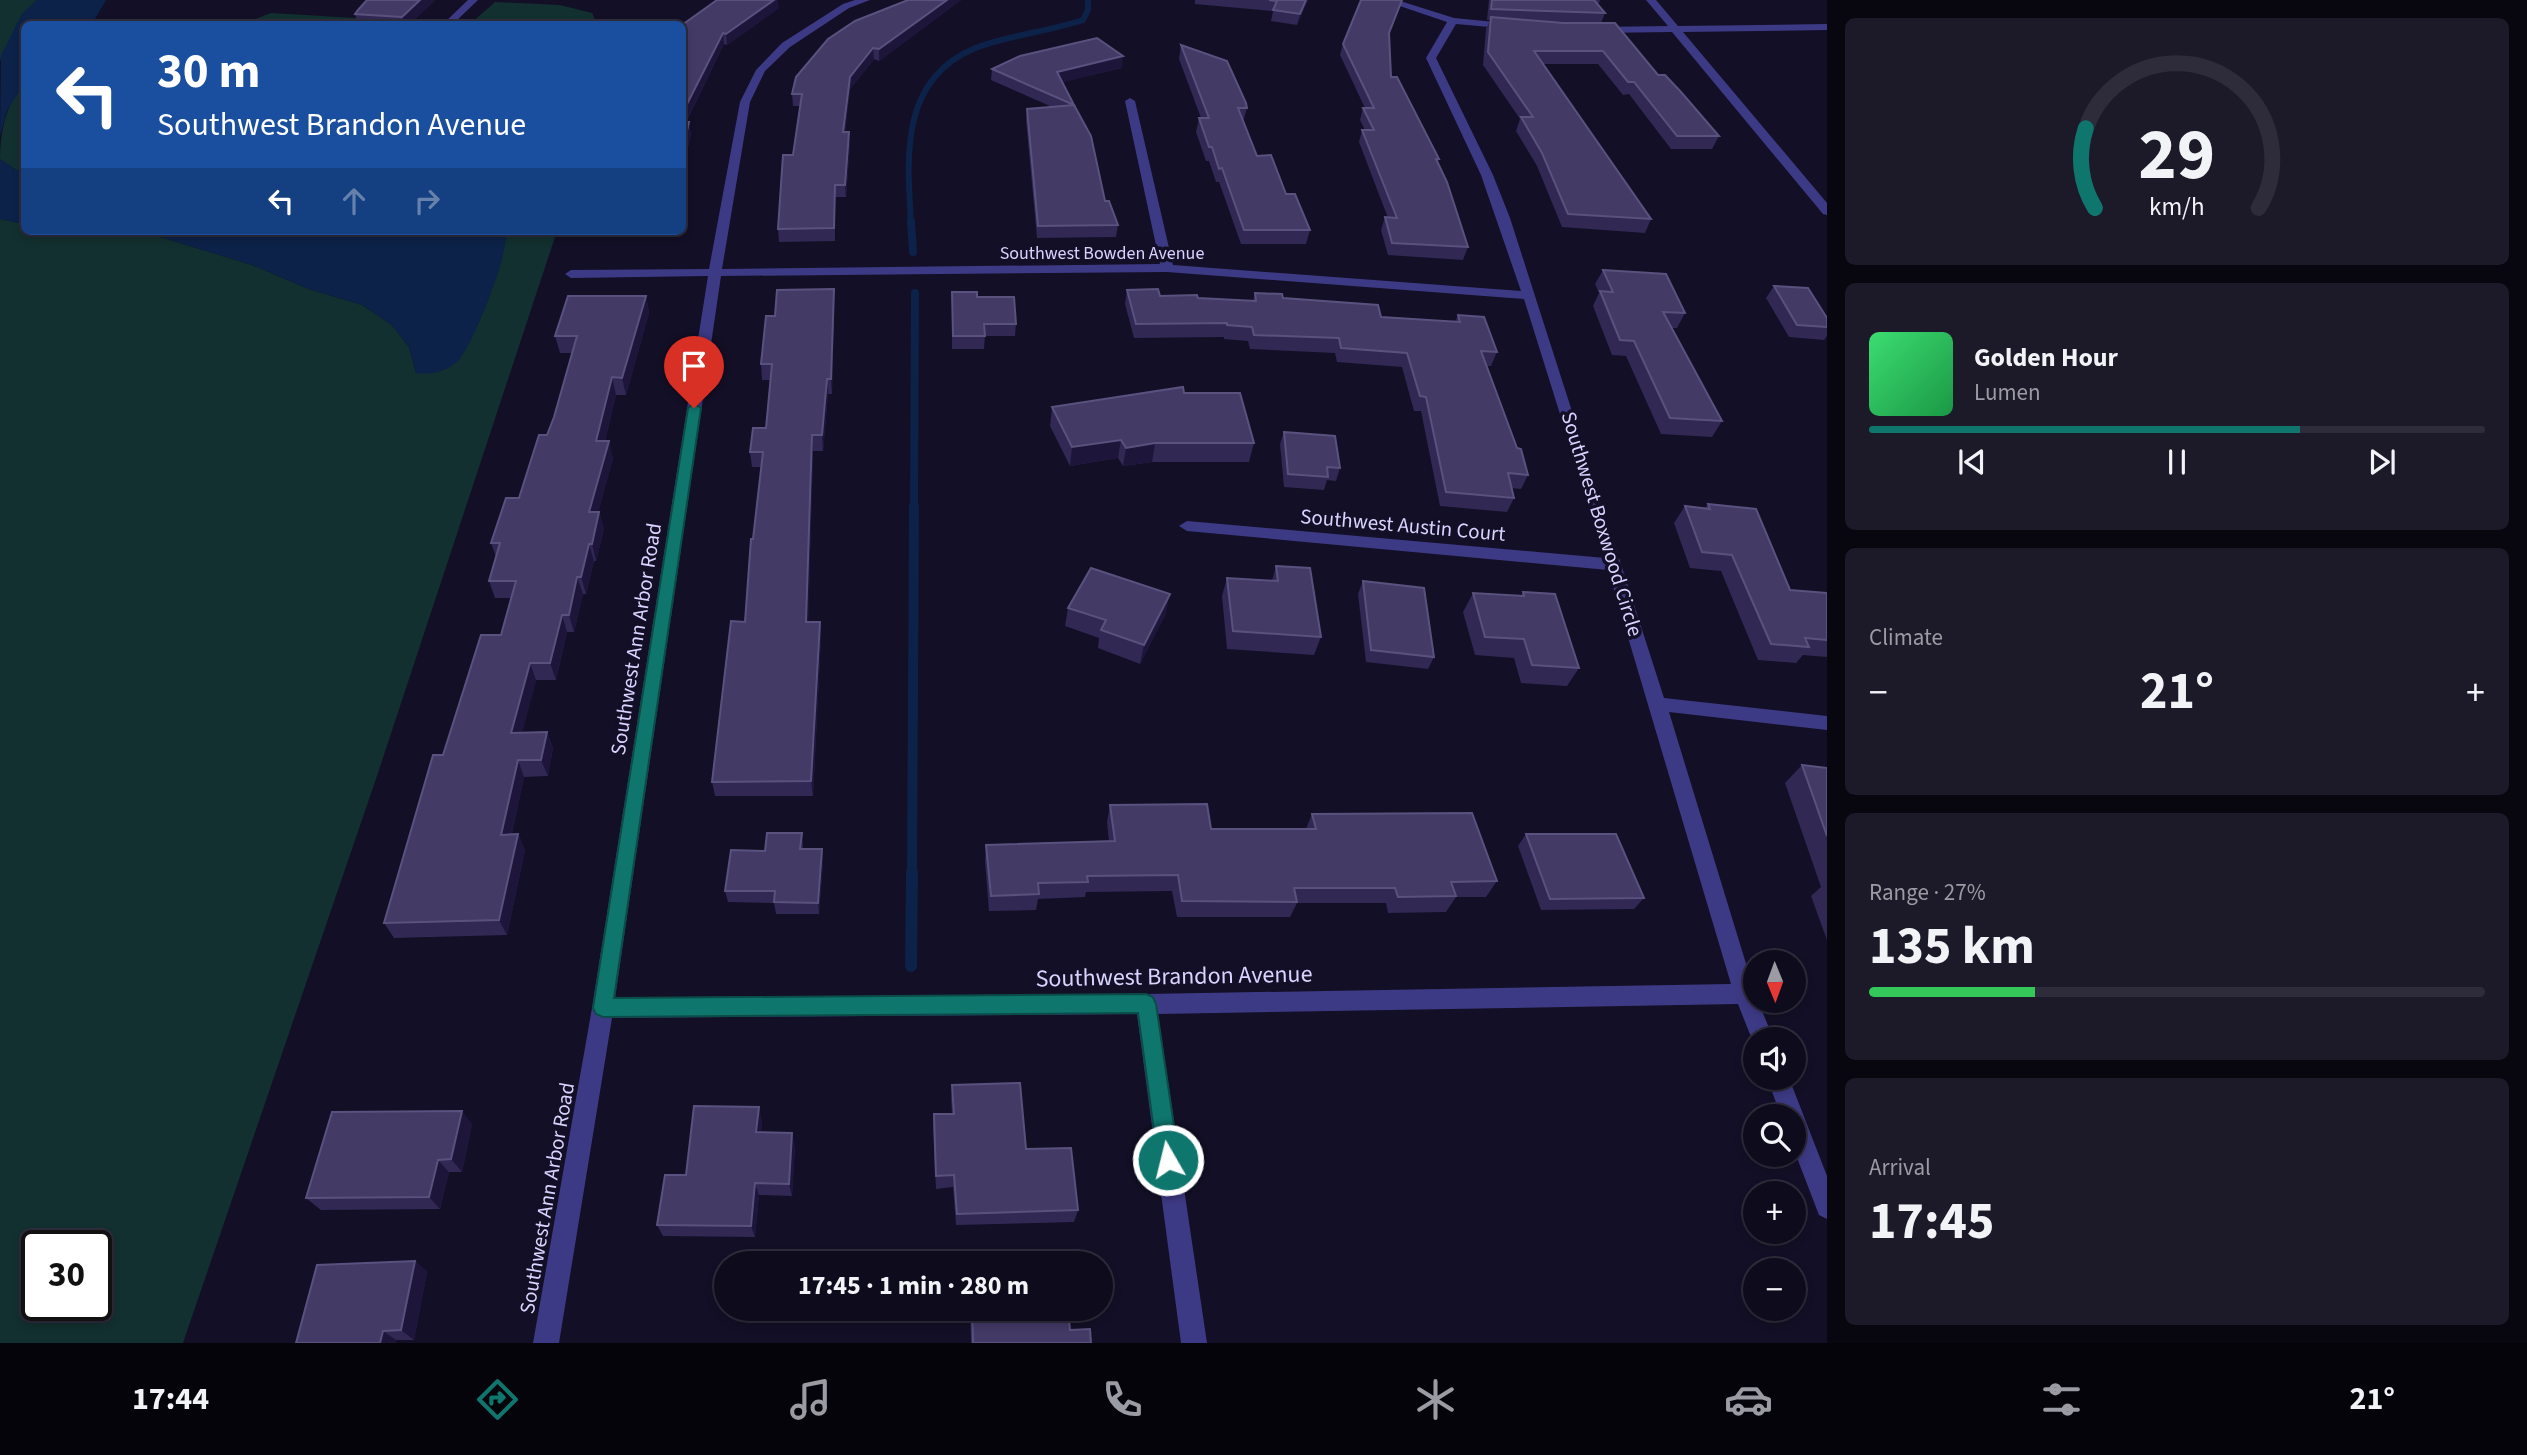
<!DOCTYPE html>
<html lang="en">
<head>
<meta charset="utf-8">
<style>
	:root { --surface:#0e0b1c; --page:#1c1929; --text:#f1f3f6; --muted:#9b9ba3; --line:#2e2b3b; --accent:#0f766e }
	body { margin:0; font-family:"Source Sans 3",sans-serif; background:var(--page); color:var(--text); height:100vh; display:flex; flex-direction:column; font-size:26px; white-space:nowrap }
	* { box-sizing:border-box; margin:0 }
	p { font-size:23px; color:var(--muted) }
	.icon { flex:none; width:38px; height:38px; fill:none; stroke:currentColor; stroke-width:2; stroke-linecap:round; stroke-linejoin:round }
	.map { position:relative; flex:1; overflow:hidden }
	.side { display:flex; flex-direction:column; gap:18px; padding:18px; background:#08060f; width:700px }
	.side>* { flex:none }
	.top-card { position:absolute; left:21px; top:21px; width:665px; height:214px; border-radius:10px; box-shadow:0 4px 10px #0003,0 0 0 2px var(--line); background:#1a4fa0; color:#fff; overflow:hidden }
	.needle { width:46px; rotate:179deg }
	.controls { position:absolute; left:1743px; top:950px; display:grid; gap:14px }
	.controls a { display:grid; place-items:center; width:63px; height:63px; border-radius:50%; background:var(--surface); box-shadow:0 4px 10px #0003,0 0 0 2px var(--line); font-size:35px }
	.speed { position:absolute; left:21px; top:1230px; display:flex; gap:14px; font-size:35px; font-weight:700; text-align:center }
	.speed>* { display:grid; place-content:center; width:91px; height:91px; border-radius:50%; background:var(--surface); box-shadow:0 4px 10px #0003,0 0 0 2px var(--line); line-height:1 }
	.speed .limit { border:4px solid #111; border-radius:10px; background:#fff; color:#111 }
	.pin { position:absolute; display:grid; place-items:center; width:60px; height:60px; color:#fff; margin:-72px -30px; border-radius:50% 50% 50% 0; rotate:-45deg; box-shadow:0 0 7px #0007 }
	.pin .icon { rotate:45deg }
	.me { position:absolute; width:77px; margin:-38px; rotate:352deg; stroke-linejoin:round; filter:drop-shadow(0 0 5px #0008) }
	.turn { display:flex; align-items:center; gap:24px; height:147px; padding:0 21px; font-size:32px }
	.turn .icon { width:91px; height:91px; stroke-width:2.5 }
	.turn b { display:block; font-size:49px; line-height:60px }
	.lanes { display:flex; align-items:center; height:66px; padding:0 21px; background:#0003; justify-content:center; gap:35px; direction:ltr }
	.lanes .off { opacity:.35 }
	.big { font-size:52px; font-weight:700; line-height:1.1 }
	.side .tile { flex:1; display:flex; flex-direction:column; justify-content:center; gap:10px; min-width:0; padding:0 24px; border-radius:10px; background:var(--page) }
	.side .dial { align-items:center; gap:0 }
	.dial svg { height:182px; overflow:visible; fill:none; stroke:var(--line); stroke-width:7; stroke-linecap:round; text-anchor:middle }
	.dial text { fill:var(--text); stroke:none }
	.song { display:flex; align-items:center; gap:21px }
	.cover { width:84px; height:84px; border-radius:10px; background:linear-gradient(135deg,hsl(140 70% 55%),hsl(140 70% 35%)) }
	.played { height:7px; border-radius:4px; background:linear-gradient(90deg,var(--accent) 70%,var(--line) 70%) }
	.keys { display:flex; justify-content:space-around; direction:ltr }
	.heat { display:flex; justify-content:space-between; align-items:center; font-size:38px; direction:ltr }
	.charge { height:10px; border-radius:5px; background:linear-gradient(90deg,#34c759 27%,var(--line) 0) }
	.trip { position:absolute; left:714px; top:1251px; width:399px; height:70px; border-radius:35px; background:var(--surface); box-shadow:0 4px 10px #0003,0 0 0 2px var(--line); font-weight:700; line-height:70px; text-align:center }
	.dock { display:flex; height:112px; justify-content:space-around; align-items:center; background:#06040b; color:var(--muted) }
	.dock .icon { width:49px; height:49px }
	.dock .current { color:var(--accent) }
	.dock b { font-size:32px; color:var(--text) }
	main { display:flex; flex:1; min-height:0 }
	.map>svg:first-child { display:block }
</style>
</head>
<body>
<main>
<div class="map">
<svg width="1827" height="1343" viewBox="0 0 1827 1343">
	<rect width="100%" height="100%" fill="#130f26"/>
	<g fill="#12302f" fill-rule="evenodd">
		<polygon points="0,0 37,0 22,14 0,61"/>
		<polygon points="495,2 560,5 592,13 597,24 457,24 470,24"/>
		<polygon points="271,13 440,23 242,24"/>
		<path d="M24,83V171L16,170L0,159C0,131 6,105 24,83Z"/>
		<path d="M0,219L24,224V231H141L252,265L309,289L362,305L392,325L409,347L416,373L458,361C482,322 499,276 507,231H557L377,776L183,1343H0ZM37,1246H96V1306H37Z"/>
	</g>
	<g fill="#0c2248">
		<polygon points="37,0 106,0 92,24 24,24 24,83 7,111 0,136 1,55 22,14"/>
		<polygon points="0,159 16,170 24,171 24,224 0,219"/>
		<path d="M141,231H507C505,242 504,253 501,263C496,282 470,351 457,362C445,372 431,375 416,373L409,347L392,325L362,305L309,289L252,265Z"/>
	</g>
	<g fill="none" stroke-linecap="round" stroke-linejoin="round">
		<path stroke="#0c2248" stroke-width="6" d="M911,223C907,156 900,81 973,49C1008,35 1047,32 1083,20L1088,10V0"/>
		<g stroke="#0c2248" stroke-width="8">
			<polyline points="911,221 913,252"/>
			<polyline points="914,508 915,293"/>
		</g>
		<polyline stroke="#0c2248" stroke-width="10" points="912,874 914,506"/>
		<polyline stroke="#0c2248" stroke-width="12" points="911,966 912,872"/>
		<g fill="#3d3a85" fill-rule="evenodd">
			<polygon points="468,0 478,0 453,24 443,24"/>
			<path d="M855,0H870L849,8L790,47L765,71L750,102L722,269L1160,264L1125,101L1130,98L1135,101L1173,265L1521,291L1481,175L1426,58L1447,22L1382,0H1397L1454,18L1515,24V28L1512,29L1456,24L1436,58L1493,175L1510,218L1664,698L1827,716V730L1669,712L1755,993V1001H1758L1774,1040H1755V1047L1738,1004L1158,1014L1207,1343H1181L1137,1014L612,1018L559,1343H533L592,1008L708,276L571,278L565,274L571,270L709,269L740,102L756,70L782,43L843,4ZM1167,272L1524,299L1605,558L1187,521L1179,526L1187,531L1608,570L1731,984L1146,994L615,998L721,276Z"/>
			<polygon points="1646,0 1656,0 1678,26 1827,24 1827,30 1683,32 1827,203 1827,215 1823,214 1672,32 1600,33 1595,30 1600,27 1668,26"/>
			<polygon points="1767,1078 1789,1078 1827,1176 1827,1219 1819,1215 1794,1150 1794,1116 1781,1116"/>
		</g>
	</g>
	<g fill="#312854">
		<polygon points="435,0 410,24 358,24 355,14"/>
		<polygon points="908,0 961,0 879,61 874,59 850,89 845,132 850,144 846,197 835,197 835,241 779,242 778,229 793,155 800,106 793,106 792,94"/>
		<polygon points="1195,0 1308,0 1297,25 1271,21 1273,11 1195,4"/>
		<polygon points="1402,0 1389,36 1391,77 1439,159 1438,162 1468,247 1463,260 1388,255 1381,230 1385,217 1388,218 1359,142 1362,130 1365,130 1360,120 1363,108 1365,108 1340,55 1343,44"/>
		<polygon points="1489,0 1600,0 1598,5 1605,13 1601,23 1658,75 1719,136 1712,149 1671,149 1629,94 1623,95 1598,64 1543,64 1651,219 1645,233 1562,227 1537,166 1516,131 1520,119 1483,65 1486,29 1490,20 1487,20"/>
		<polygon points="779,8 727,45 724,44 686,122 691,134 682,173 682,25"/>
		<polygon points="1181,45 1247,108 1243,122 1257,156 1286,194 1310,230 1306,244 1241,244 1219,182 1216,182 1209,161 1206,161 1196,132 1199,118 1201,118 1179,59"/>
		<polygon points="1122,68 1062,82 1091,136 1105,201 1118,225 1116,237 1037,238 1026,120 1027,109 1052,107 991,80 992,69"/>
		<polygon points="1603,270 1685,313 1677,328 1672,328 1722,421 1712,437 1661,434 1626,356 1612,355 1593,306 1599,293 1595,284"/>
		<polygon points="1774,286 1827,318 1827,336 1824,340 1789,337 1766,298"/>
		<polygon points="1127,290 1160,296 1253,301 1255,293 1283,298 1381,317 1455,322 1458,315 1497,352 1491,366 1487,366 1528,475 1521,489 1511,488 1514,498 1507,512 1440,506 1421,411 1414,411 1402,367 1337,362 1335,353 1250,349 1248,341 1224,339 1224,337 1134,338 1125,304"/>
		<polygon points="952,292 977,297 1016,324 1015,336 985,336 984,349 952,349"/>
		<polygon points="646,296 649,313 626,395 616,395 605,441 613,458 598,512 599,512 604,529 596,561 594,561 586,594 583,594 574,632 567,632 556,680 536,680 522,732 547,732 553,748 548,776 524,777 512,834 518,834 525,850 507,935 394,938 384,923 443,755 501,635 511,598 495,598 489,581 496,557 491,543 519,498 547,435 554,417 572,353 560,353 555,336"/>
		<polygon points="834,305 832,394 828,394 823,451 813,451 808,622 820,622 821,637 813,796 715,796 712,782 745,622 761,467 752,467 750,452 766,428 770,380 762,380 761,364 775,316"/>
		<polygon points="1184,393 1254,443 1249,462 1152,462 1123,466 1118,458 1070,466 1050,426 1052,407"/>
		<polygon points="1284,432 1340,468 1336,481 1327,480 1324,490 1284,487 1280,444"/>
		<polygon points="1708,504 1790,590 1827,593 1827,657 1803,655 1796,663 1758,660 1721,571 1690,568 1674,523 1685,506 1705,508"/>
		<polygon points="1276,566 1321,637 1314,655 1227,649 1222,596 1227,578 1272,581"/>
		<polygon points="1363,581 1434,657 1428,669 1366,662 1358,594"/>
		<polygon points="1523,592 1579,668 1567,686 1521,683 1514,658 1475,655 1463,612 1473,593 1521,596"/>
		<polygon points="1068,608 1166,613 1140,664 1098,648 1099,638 1065,626"/>
		<polygon points="1802,765 1827,768 1827,940 1811,896 1821,887 1785,783"/>
		<polygon points="1110,805 1211,829 1306,829 1312,814 1497,881 1486,897 1456,897 1446,912 1388,913 1386,903 1297,903 1290,917 1177,917 1172,891 1086,892 1085,897 1038,899 1036,910 989,911 985,861 986,845 1109,841 1107,822"/>
		<polygon points="802,833 803,849 822,849 823,860 819,914 776,914 774,903 728,902 725,891 765,851"/>
		<polygon points="1526,834 1644,898 1634,909 1541,910 1518,846"/>
		<polygon points="952,1085 1026,1149 1078,1210 1074,1222 956,1225 953,1187 936,1189 933,1127 934,1114 952,1114 951,1099"/>
		<polygon points="762,1120 761,1132 795,1146 792,1196 759,1195 755,1237 663,1236 657,1225 686,1175"/>
		<polygon points="472,1124 462,1172 449,1172 440,1209 321,1210 306,1198"/>
		<polygon points="415,1261 427,1272 414,1340 396,1340 396,1343 296,1343"/>
		<polygon points="970,1309 1068,1309 1070,1330 1091,1343 971,1343"/>
	</g>
	<g fill="#1d163a">
		<polygon points="420,0 435,0 410,24 405,24 402,17"/>
		<polygon points="774,0 778,0 779,8 727,45 726,34"/>
		<polygon points="947,0 961,0 879,61 879,49"/>
		<polygon points="1306,0 1308,0 1297,25 1300,14"/>
		<polygon points="723,33 724,44 682,129 682,114"/>
		<polygon points="873,48 874,59 850,89 843,144 843,132 850,77"/>
		<polygon points="1123,56 1122,68 1056,84 1057,72"/>
		<polygon points="689,122 691,134 682,173 682,153"/>
		<polygon points="849,132 850,144 846,197 845,185"/>
		<polygon points="834,289 834,305 832,394 831,379"/>
		<polygon points="646,296 649,313 626,395 622,378"/>
		<polygon points="612,377 616,395 601,458 596,441"/>
		<polygon points="827,379 828,394 823,451 822,435"/>
		<polygon points="812,435 813,451 808,637 806,622"/>
		<polygon points="1121,440 1118,458 1070,466 1072,447"/>
		<polygon points="609,441 613,458 594,529 589,512"/>
		<polygon points="1155,443 1152,462 1123,466 1126,448"/>
		<polygon points="599,512 604,529 596,561 592,544"/>
		<polygon points="589,544 594,561 586,594 581,577"/>
		<polygon points="577,577 583,594 574,632 569,615"/>
		<polygon points="1170,594 1166,613 1140,664 1144,645"/>
		<polygon points="562,615 567,632 556,680 550,663"/>
		<polygon points="820,622 821,637 813,796 811,781"/>
		<polygon points="530,663 536,680 518,749 511,733"/>
		<polygon points="547,732 553,748 548,776 541,760"/>
		<polygon points="518,760 524,777 509,850 501,835"/>
		<polygon points="518,834 525,850 507,935 499,920"/>
		<polygon points="822,849 823,860 819,914 818,903"/>
		<polygon points="759,1107 762,1120 760,1145 756,1132"/>
		<polygon points="462,1111 472,1124 462,1172 451,1159"/>
		<polygon points="792,1133 795,1146 792,1196 789,1184"/>
		<polygon points="438,1160 449,1172 440,1209 429,1197"/>
		<polygon points="755,1183 759,1195 755,1237 751,1226"/>
		<polygon points="415,1261 427,1272 414,1340 401,1330"/>
		<polygon points="383,1331 396,1340 396,1343 380,1343"/>
	</g>
	<g fill="#433a66" stroke="#5a527e" stroke-width="2">
		<polygon points="367,0 420,0 402,17 355,14 358,10"/>
		<polygon points="717,0 774,0 726,34 723,33 682,114 682,47 687,38 682,38 682,25"/>
		<polygon points="908,0 947,0 879,49 873,48 850,77 843,132 849,132 845,185 835,185 834,228 778,229 783,155 793,155 802,94 792,94 796,77 828,39 855,21"/>
		<polygon points="1269,0 1306,0 1300,14 1273,10 1277,1"/>
		<polygon points="1361,0 1402,0 1389,33 1391,77 1397,77 1439,159 1436,159 1447,182 1468,247 1392,243 1385,217 1397,218 1362,130 1374,130 1363,108 1374,108 1343,44"/>
		<polygon points="1492,0 1594,0 1605,13 1491,9"/>
		<polygon points="1491,17 1563,23 1615,23 1658,75 1665,75 1681,92 1719,136 1677,136 1634,82 1628,82 1603,51 1534,51 1651,219 1568,214 1542,153 1521,117 1533,117 1488,52"/>
		<polygon points="1097,38 1123,56 1057,72 1074,105 992,69 1020,56"/>
		<polygon points="1181,45 1227,61 1246,103 1247,108 1238,108 1257,156 1271,155 1286,194 1295,194 1310,230 1244,230 1222,168 1219,169 1212,147 1209,147 1199,118 1209,118"/>
		<polygon points="1074,105 1091,136 1105,201 1109,201 1118,225 1038,226 1027,109"/>
		<polygon points="682,122 689,122 682,153"/>
		<polygon points="1603,270 1666,274 1685,313 1663,312 1722,421 1670,418 1634,341 1620,340 1600,291 1613,292"/>
		<polygon points="1774,286 1808,288 1827,318 1827,327 1797,325"/>
		<polygon points="834,289 831,379 827,379 822,435 812,435 806,622 820,622 811,781 712,782 731,621 745,622 751,539 753,539 763,452 750,452 753,428 766,428 772,364 761,364 766,316 775,316 777,290"/>
		<polygon points="1158,289 1160,296 1197,295 1198,298 1256,301 1255,293 1282,294 1283,298 1378,305 1381,317 1460,322 1458,315 1484,317 1497,352 1481,351 1517,448 1521,449 1528,475 1508,473 1514,498 1446,492 1426,397 1420,396 1407,353 1341,348 1339,338 1254,335 1252,327 1227,325 1227,323 1136,324 1127,290"/>
		<polygon points="952,292 977,292 977,297 1014,297 1016,324 984,324 985,336 953,336"/>
		<polygon points="568,296 646,296 622,378 612,377 596,441 609,441 589,512 599,512 592,544 589,544 581,577 577,577 569,615 562,615 550,663 530,663 511,733 547,732 541,760 518,760 501,835 518,834 499,920 384,923 433,755 443,755 481,635 501,635 516,581 489,581 500,543 491,543 506,498 519,498 539,435 547,435 554,417 577,336 555,336"/>
		<polygon points="1183,387 1184,393 1240,393 1254,443 1155,443 1126,448 1121,440 1072,447 1052,407"/>
		<polygon points="1284,432 1335,436 1340,468 1327,467 1328,477 1288,474"/>
		<polygon points="1708,504 1756,509 1790,590 1827,593 1827,640 1805,638 1809,647 1771,644 1732,555 1702,552 1685,506 1710,509"/>
		<polygon points="1276,566 1310,568 1321,637 1233,631 1227,578 1278,581"/>
		<polygon points="1091,568 1170,594 1144,645 1101,630 1106,620 1068,608"/>
		<polygon points="1363,581 1424,588 1434,657 1371,650"/>
		<polygon points="1523,592 1555,594 1579,668 1532,665 1524,639 1485,637 1473,593 1524,596"/>
		<polygon points="1802,765 1827,768 1827,836"/>
		<polygon points="1207,804 1211,829 1316,829 1312,814 1472,813 1497,881 1451,882 1456,896 1398,897 1395,888 1294,888 1297,902 1182,901 1178,875 1087,876 1088,882 1038,883 1039,894 991,896 986,845 1115,841 1110,805"/>
		<polygon points="767,833 802,833 800,849 822,849 818,903 774,902 775,891 725,891 731,850 765,851"/>
		<polygon points="1526,834 1616,834 1644,898 1550,899"/>
		<polygon points="1020,1083 1026,1149 1071,1148 1078,1210 957,1214 954,1175 936,1176 934,1114 954,1114 952,1085"/>
		<polygon points="694,1106 759,1107 756,1132 792,1133 789,1184 755,1183 751,1226 657,1225 665,1175 686,1175"/>
		<polygon points="462,1111 451,1159 438,1160 429,1197 306,1198 332,1112"/>
		<polygon points="415,1261 401,1330 383,1331 380,1343 296,1343 317,1265"/>
		<polygon points="972,1309 1068,1309 1070,1330 1090,1329 1091,1343 973,1343"/>
	</g>
	<polygon fill="#0f766e" stroke="#0a4d48" stroke-width="2" points="694,404 701,408 614,998 1146,994 1153,997 1156,1004 1179,1160 1176,1168 1168,1171 1161,1168 1158,1160 1138,1013 603,1017 596,1014 593,1008 688,408"/>
	<g text-anchor="middle" stroke-width="7" stroke-linejoin="round" paint-order="stroke">
		<g font-size="18" fill="#d9d4ff" stroke="#130f26">
			<text x="1102" y="259">Southwest Bowden Avenue</text>
		</g>
		<g font-size="21" fill="#d9d4ff" stroke="#130f26">
			<text transform="translate(1602 524) rotate(73)" y="7">Southwest Boxwood Circle</text>
			<text transform="translate(1403 525) rotate(5)" y="7">Southwest Austin Court</text>
			<text transform="translate(636 639) rotate(-81)" y="7">Southwest Ann Arbor Road</text>
			<text transform="translate(547 1198) rotate(-80)" y="7">Southwest Ann Arbor Road</text>
		</g>
		<g font-size="24" fill="#d9d4ff" stroke="#130f26">
			<text transform="translate(1174 976) rotate(-1)" y="8">Southwest Brandon Avenue</text>
		</g>
	</g>
</svg>
<div class="controls">
<a><svg class="needle" viewBox="-14 -14 28 28"><path d="M0-13l5 13h-10z" fill="#e53935"/><path d="M0 13l5-13h-10z" fill="#9b9ba3"/></svg></a>
<a><svg class="icon" aria-label="sound" viewBox="0 0 24 24"><path d="M4 9h4l5-4v14l-5-4H4zM17 9q2 3 0 6"/></svg></a>
<a><svg class="icon" aria-label="search" viewBox="0 0 24 24"><circle cx="10" cy="10" r="6"/><path d="M15 15l6 6"/></svg></a>
<a>+</a>
<a>−</a>
</div>
<div class="speed"><div class="limit">30</div></div>
<div class="pin" style="left:694px;top:408px;background:#d93025"><svg class="icon" aria-label="arrive" viewBox="0 0 24 24"><path d="M6 21V4h12l-3 4 3 4H6"/></svg></div>
<svg class="me" style="left:1168px;top:1160px" viewBox="-20 -20 40 40"><circle r="17" fill="#0f766e" stroke="#fff" stroke-width="3"/><path d="M0-11L8 9 0 5-8 9z" fill="#fff"/></svg>
<div class="trip">17:45 · 1 min · 280 m</div>
<div class="top-card">
<div class="turn"><svg class="icon" aria-label="left" viewBox="0 0 24 24"><path d="M17 20v-9H6M10 6l-5 5 5 5"/></svg><div><b>30 m</b>Southwest Brandon Avenue</div></div>
<div class="lanes"><svg class="icon" aria-label="left" viewBox="0 0 24 24"><path d="M17 20v-9H6M10 6l-5 5 5 5"/></svg><svg class="icon off" aria-label="ahead" viewBox="0 0 24 24"><path d="M12 20V5M6 11l6-6 6 6"/></svg><svg class="icon off" aria-label="right" viewBox="0 0 24 24"><path d="M7 20v-9h11M14 6l5 5-5 5"/></svg></div>
</div>
</div>
<section class="side">
<div class="tile dial"><svg viewBox="0 0 100 80">
<path d="M14 69A42 42 0 1 1 86 69"/>
<path d="M14 69A42 42 0 0 1 10 34" stroke="#0f766e"/>
<text x="50" y="56" font-size="32" font-weight="700">29</text>
<text x="50" y="72" font-size="11">km/h</text>
</svg></div>
<div class="tile">
<div class="song"><i class="cover"></i><div><b>Golden Hour</b><p>Lumen</p></div></div>
<div class="played"></div>
<div class="keys"><svg class="icon" aria-label="previous" viewBox="0 0 24 24"><path d="M18 5L8 12l10 7zM5 5v14"/></svg><svg class="icon" aria-label="pause" viewBox="0 0 24 24"><path d="M8 5v14M16 5v14"/></svg><svg class="icon" aria-label="next" viewBox="0 0 24 24"><path d="M6 5l10 7-10 7zM19 5v14"/></svg></div>
</div>
<div class="tile"><p>Climate</p>
<div class="heat"><a>−</a><b class="big">21°</b><a>+</a></div>
</div>
<div class="tile"><p>Range · 27%</p><b class="big">135 km</b><div class="charge"></div></div>
<div class="tile"><p>Arrival</p><b class="big">17:45</b></div>
</section>
</main>
<nav class="dock">
<b>17:44</b>
<svg class="icon current" aria-label="directions" viewBox="0 0 24 24"><path d="M12 3l9 9-9 9-9-9zM9 14v-3h6M13 9l2 2-2 2"/></svg>
<svg class="icon" aria-label="music" viewBox="0 0 24 24"><path d="M9 18V5l10-2v13"/><circle cx="6" cy="18" r="3"/><circle cx="16" cy="16" r="3"/></svg>
<svg class="icon" aria-label="phone" viewBox="0 0 24 24"><path d="M5 4h4l2 5-3 2q2 4 5 5l2-3 5 2v4C11 20 4 13 5 4z"/></svg>
<svg class="icon" aria-label="climate" viewBox="0 0 24 24"><path d="M12 3v18M4 7l16 10M4 17L20 7"/></svg>
<svg class="icon" aria-label="car" viewBox="0 0 24 24"><path d="M5 17H2v-5l4-1 3-4h7l3 4 3 1v5h-3M9 17h6M6 11h13"/><circle cx="7" cy="17" r="2"/><circle cx="17" cy="17" r="2"/></svg>
<svg class="icon" aria-label="filters" viewBox="0 0 24 24"><path d="M4 7h16M4 17h16"/><circle cx="9" cy="7" r="2"/><circle cx="15" cy="17" r="2"/></svg>
<b>21°</b>
</nav>
</body>
</html>
